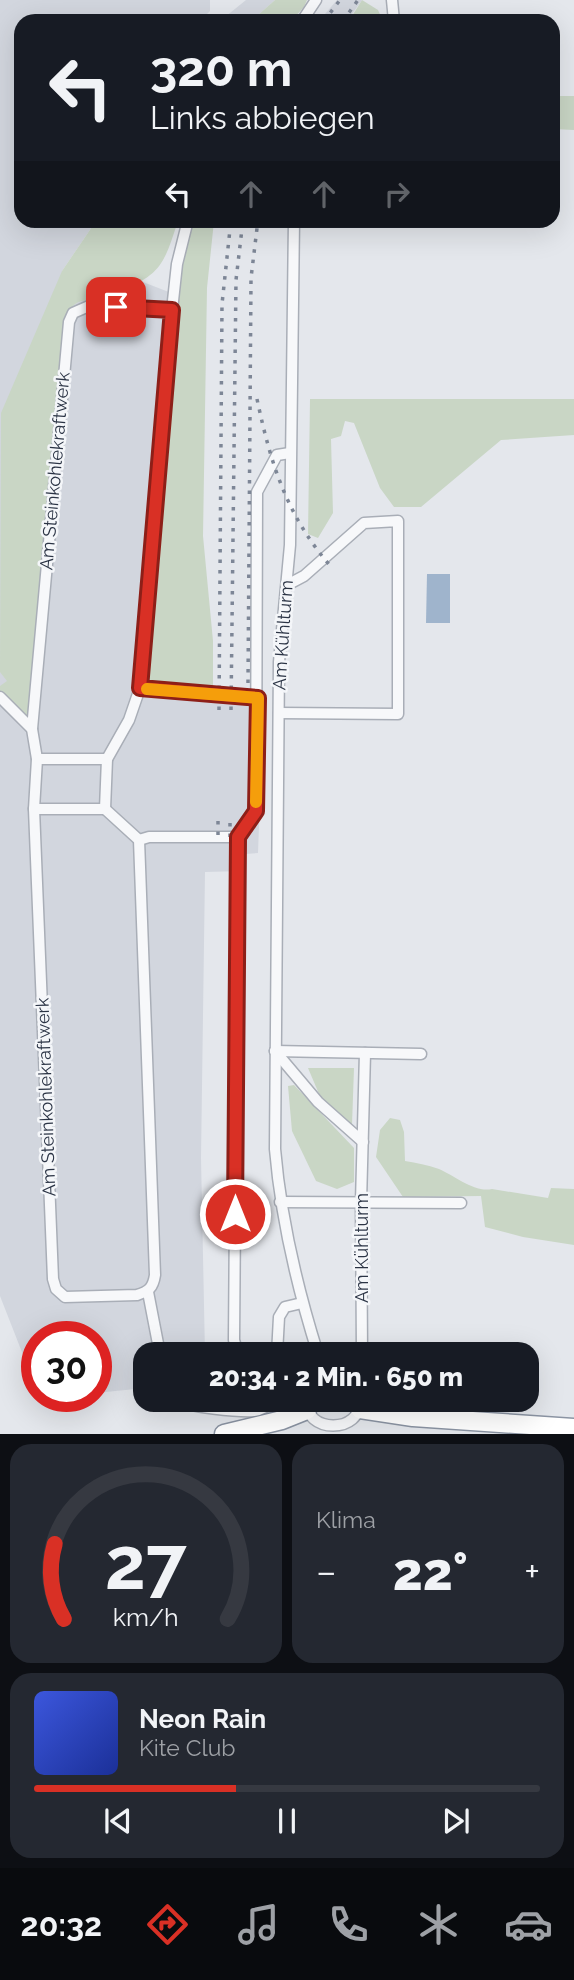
<!DOCTYPE html>
<html lang="de">
<head>
<meta charset="utf-8">
<style>
	:root { --surface:#171b24; --page:#242831; --text:#f1f3f6; --muted:#9ea1a6; --line:#363941; --accent:#d93025 }
	body { margin:0; font-family:Raleway,sans-serif; background:var(--page); color:var(--text); height:100vh; display:flex; flex-direction:column; font-size:26px; white-space:nowrap }
	* { box-sizing:border-box; margin:0 }
	p { font-size:23px; color:var(--muted) }
	.icon { flex:none; width:38px; height:38px; fill:none; stroke:currentColor; stroke-width:2; stroke-linecap:round; stroke-linejoin:round }
	.map { position:relative; height:1434px; overflow:hidden }
	.sheet { display:flex; flex-direction:column; gap:10px; padding:10px; background:#0d0f14; flex:1 }
	.sheet>* { flex:none }
	.hud { position:absolute; left:14px; top:14px; width:546px; height:214px; border-radius:21px; box-shadow:0 7px 28px #0002; background:#171b24; color:var(--text); overflow:hidden }
	.speed { position:absolute; left:21px; top:1321px; display:flex; gap:14px; font-size:35px; font-weight:700; text-align:center }
	.speed>* { display:grid; place-content:center; width:91px; height:91px; border-radius:50%; background:var(--surface); box-shadow:0 7px 28px #0002; line-height:1 }
	.speed .limit { border:10px solid #d22; background:#fff; color:#111 }
	.pin { position:absolute; display:grid; place-items:center; width:60px; height:60px; color:#fff; margin:-30px; border-radius:14px; box-shadow:0 4px 10px #0006 }
	.me { position:absolute; width:77px; margin:-38px; rotate:0deg; stroke-linejoin:round; filter:drop-shadow(0 0 5px #0008) }
	.turn { display:flex; align-items:center; gap:24px; height:147px; padding:0 21px; font-size:32px }
	.turn .icon { width:91px; height:91px; stroke-width:2.5 }
	.turn b { display:block; font-size:49px; line-height:60px }
	.lanes { display:flex; align-items:center; height:66px; padding:0 21px; background:#0003; justify-content:center; gap:35px; direction:ltr }
	.lanes .off { opacity:.35 }
	.big { font-size:52px; font-weight:800; line-height:1.1 }
	.sheet .widget { flex:1; display:flex; flex-direction:column; justify-content:center; gap:10px; min-width:0; padding:0 24px; border-radius:21px; background:var(--page) }
	.sheet .dial { align-items:center; gap:0 }
	.dial svg { height:182px; overflow:visible; fill:none; stroke:var(--line); stroke-width:7; stroke-linecap:round; text-anchor:middle }
	.dial text { fill:var(--text); stroke:none }
	.song { display:flex; align-items:center; gap:21px }
	.cover { width:84px; height:84px; border-radius:10px; background:linear-gradient(135deg,hsl(230 70% 55%),hsl(230 70% 35%)) }
	.played { height:7px; border-radius:4px; background:linear-gradient(90deg,var(--accent) 40%,var(--line) 40%) }
	.keys { display:flex; justify-content:space-around; direction:ltr }
	.heat { display:flex; justify-content:space-between; align-items:center; font-size:38px; direction:ltr }
	.sheet .tiles { flex:1; display:grid; gap:10px; grid-template-columns:1fr 1fr }
	.widget:last-child { grid-column:span 2 }
	.trip { position:absolute; left:133px; top:1342px; width:406px; height:70px; border-radius:21px; background:var(--surface); box-shadow:0 7px 28px #0002; font-weight:800; line-height:70px; text-align:center }
	.tab-bar { display:flex; height:112px; justify-content:space-around; align-items:center; background:#090b0e; color:var(--muted) }
	.tab-bar .icon { width:49px; height:49px }
	.tab-bar .current { color:var(--accent) }
	.tab-bar b { font-size:32px; color:var(--text) }
	.map>svg:first-child { display:block }
</style>
</head>
<body>
<div class="map">
<svg width="574" height="1434" viewBox="0 0 574 1434">
	<rect width="100%" height="100%" fill="#e4e7ec"/>
	<g fill="#d2d6de">
		<polygon points="0,0 210,0 210,11 200,21 21,21 21,220 96,221 62,271 143,282 179,296 147,677 153,682 264,690 258,853 245,854 243,871 205,872 201,1158 205,1354 145,1354 145,1388 96,1393 96,1337 37,1337 37,1377 27,1365 0,1296"/>
		<polygon points="246,0 275,0 251,21 220,21"/>
		<polygon points="337,0 362,0 347,21 319,21"/>
	</g>
	<g fill="#c9d6c5">
		<polygon points="275,0 307,0 304,7 291,21 251,21"/>
		<polygon points="362,0 378,10 383,21 349,21"/>
		<polygon points="553,96 574,96 574,130 553,129"/>
		<path d="M96,221H178C165,260 162,276 120,290L119,298L108,296L110,284L95,283L94,300C78,299 72,304 64,318L31,713L25,716L0,693V686L7,681L0,672L1,413L62,271Z"/>
		<polygon points="191,221 214,221 207,288 203,536 213,641 213,686 153,682 147,677 180,278"/>
		<polygon points="310,399 574,399 574,435 501,440 421,507 394,507 380,488 354,423 345,421 341,436 331,439 333,513 318,538 308,534"/>
		<polygon points="308,1068 354,1068 352,1125 322,1101"/>
		<polygon points="294,1085 354,1148 354,1182 337,1189 316,1181 292,1131 288,1086"/>
		<path d="M390,1118L400,1120L404,1132L405,1161C417,1163 427,1165 439,1169C455,1176 475,1193 492,1189L548,1198L551,1188L574,1189V1245L523,1237L485,1227L481,1196L403,1197L376,1157L380,1130Z"/>
	</g>
	<polygon fill="#9fb4cc" points="427,574 450,574 450,623 426,623"/>
	<g fill="none" stroke-linecap="round" stroke-linejoin="round">
		<g stroke="#a9aeb7" stroke-width="13">
			<g id="street">
				<polyline points="392,0 394,21"/>
				<polyline points="302,21 316,0"/>
				<path d="M294,220L290,545L279,662L275,1149C281,1220 297,1287 318,1354"/>
				<polyline points="140,688 258,698"/>
				<path d="M0,697L32,729L37,759L34,809L53,1279L56,1289L65,1297L137,1295C149,1291 153,1288 155,1275L139,840L105,809"/>
				<polyline points="279,713 398,714 398,521 364,523 304,576 287,585"/>
				<polyline points="32,729 69,322 73,313 89,306 172,310"/>
				<polyline points="107,759 129,720 140,688 172,310 177,264 188,220"/>
				<polyline points="34,809 105,809 107,759 37,759"/>
				<polyline points="139,840 149,837 238,837"/>
				<polyline points="275,1051 421,1054"/>
				<polyline points="275,1051 318,1102 363,1142"/>
				<polyline points="280,1202 461,1203"/>
				<polyline points="148,1292 160,1354"/>
				<polyline points="238,1354 234,1340 238,837 256,811 257,492 277,455 290,453"/>
				<polyline points="277,1354 279,1317 285,1307 302,1303"/>
				<polyline points="362,1354 361,1202 365,1053"/>
				<path d="M174,1400C188,1407 238,1412 254,1411C262,1410 268,1406 274,1400"/>
				<path d="M308,1400C302,1434 364,1434 359,1400"/>
			</g>
		</g>
		<g stroke="#8b94a3" stroke-width="21">
			<g id="highway">
				<polyline points="360,1409 413,1417 574,1428"/>
				<polyline points="224,1434 282,1420 307,1410"/>
			</g>
		</g>
		<use href="#street" stroke="#f7f8fa" stroke-width="10"/>
		<use href="#highway" stroke="#fff" stroke-width="18"/>
		<g stroke="#7d8696" stroke-width="3.5" stroke-dasharray="3.5 7" stroke-linecap="butt">
			<polyline points="324,21 340,0"/>
			<polyline points="343,21 358,0"/>
			<path d="M257,399C271,465 287,517 333,569"/>
			<polyline points="248,683 251,278 258,220"/>
			<polyline points="219,710 222,304 231,220"/>
			<polyline points="231,710 236,280 243,220"/>
			<polyline points="218,821 218,837"/>
			<polyline points="230,837 230,821"/>
		</g>
	</g>
	<g fill="none" stroke-linecap="round" stroke-linejoin="round">
		<g stroke="#8d1f18" stroke-width="18">
			<polyline id="route" points="116,307 172,310 140,688 258,698 256,811 238,837 235,1214"/>
		</g>
		<use href="#route" stroke="#d93025" stroke-width="12"/>
		<polyline stroke="#f59e0b" stroke-width="12" points="147,689 258,698 256,802"/>
	</g>
	<g text-anchor="middle" stroke-width="5" stroke-linejoin="round" paint-order="stroke">
		<g font-size="18" fill="#2b3445" stroke="#f4f6f9">
			<text transform="translate(55 471) rotate(-85)" y="6">Am Steinkohlekraftwerk</text>
			<text transform="translate(283 635) rotate(-86)" y="6">Am Kühlturm</text>
			<text transform="translate(46 1097) rotate(-92)" y="6">Am Steinkohlekraftwerk</text>
			<text transform="translate(362 1248) rotate(-90)" y="6">Am Kühlturm</text>
		</g>
	</g>
</svg>
<div class="speed"><div class="limit">30</div></div>
<div class="pin" style="left:116px;top:307px;background:#d93025"><svg class="icon" aria-label="arrive" viewBox="0 0 24 24"><path d="M6 21V4h12l-3 4 3 4H6"/></svg></div>
<svg class="me" style="left:235px;top:1214px" viewBox="-20 -20 40 40"><circle r="17" fill="#d93025" stroke="#fff" stroke-width="3"/><path d="M0-11L8 9 0 5-8 9z" fill="#fff"/></svg>
<div class="trip">20:34 · 2 Min. · 650 m</div>
<div class="hud">
<div class="turn"><svg class="icon" aria-label="left" viewBox="0 0 24 24"><path d="M17 20v-9H6M10 6l-5 5 5 5"/></svg><div><b>320 m</b>Links abbiegen</div></div>
<div class="lanes"><svg class="icon" aria-label="left" viewBox="0 0 24 24"><path d="M17 20v-9H6M10 6l-5 5 5 5"/></svg><svg class="icon off" aria-label="ahead" viewBox="0 0 24 24"><path d="M12 20V5M6 11l6-6 6 6"/></svg><svg class="icon off" aria-label="ahead" viewBox="0 0 24 24"><path d="M12 20V5M6 11l6-6 6 6"/></svg><svg class="icon off" aria-label="right" viewBox="0 0 24 24"><path d="M7 20v-9h11M14 6l5 5-5 5"/></svg></div>
</div>
</div>
<section class="sheet">
<div class="tiles">
<div class="widget dial"><svg viewBox="0 0 100 80">
<path d="M14 69A42 42 0 1 1 86 69"/>
<path d="M14 69A42 42 0 0 1 10 36" stroke="#d93025"/>
<text x="50" y="56" font-size="32" font-weight="700">27</text>
<text x="50" y="72" font-size="11">km/h</text>
</svg></div>
<div class="widget"><p>Klima</p>
<div class="heat"><a>−</a><b class="big">22°</b><a>+</a></div>
</div>
<div class="widget">
<div class="song"><i class="cover"></i><div><b>Neon Rain</b><p>Kite Club</p></div></div>
<div class="played"></div>
<div class="keys"><svg class="icon" aria-label="previous" viewBox="0 0 24 24"><path d="M18 5L8 12l10 7zM5 5v14"/></svg><svg class="icon" aria-label="pause" viewBox="0 0 24 24"><path d="M8 5v14M16 5v14"/></svg><svg class="icon" aria-label="next" viewBox="0 0 24 24"><path d="M6 5l10 7-10 7zM19 5v14"/></svg></div>
</div>
</div>
</section>
<nav class="tab-bar">
<b>20:32</b>
<svg class="icon current" aria-label="directions" viewBox="0 0 24 24"><path d="M12 3l9 9-9 9-9-9zM9 14v-3h6M13 9l2 2-2 2"/></svg>
<svg class="icon" aria-label="music" viewBox="0 0 24 24"><path d="M9 18V5l10-2v13"/><circle cx="6" cy="18" r="3"/><circle cx="16" cy="16" r="3"/></svg>
<svg class="icon" aria-label="phone" viewBox="0 0 24 24"><path d="M5 4h4l2 5-3 2q2 4 5 5l2-3 5 2v4C11 20 4 13 5 4z"/></svg>
<svg class="icon" aria-label="climate" viewBox="0 0 24 24"><path d="M12 3v18M4 7l16 10M4 17L20 7"/></svg>
<svg class="icon" aria-label="car" viewBox="0 0 24 24"><path d="M5 17H2v-5l4-1 3-4h7l3 4 3 1v5h-3M9 17h6M6 11h13"/><circle cx="7" cy="17" r="2"/><circle cx="17" cy="17" r="2"/></svg>
</nav>
</body>
</html>
